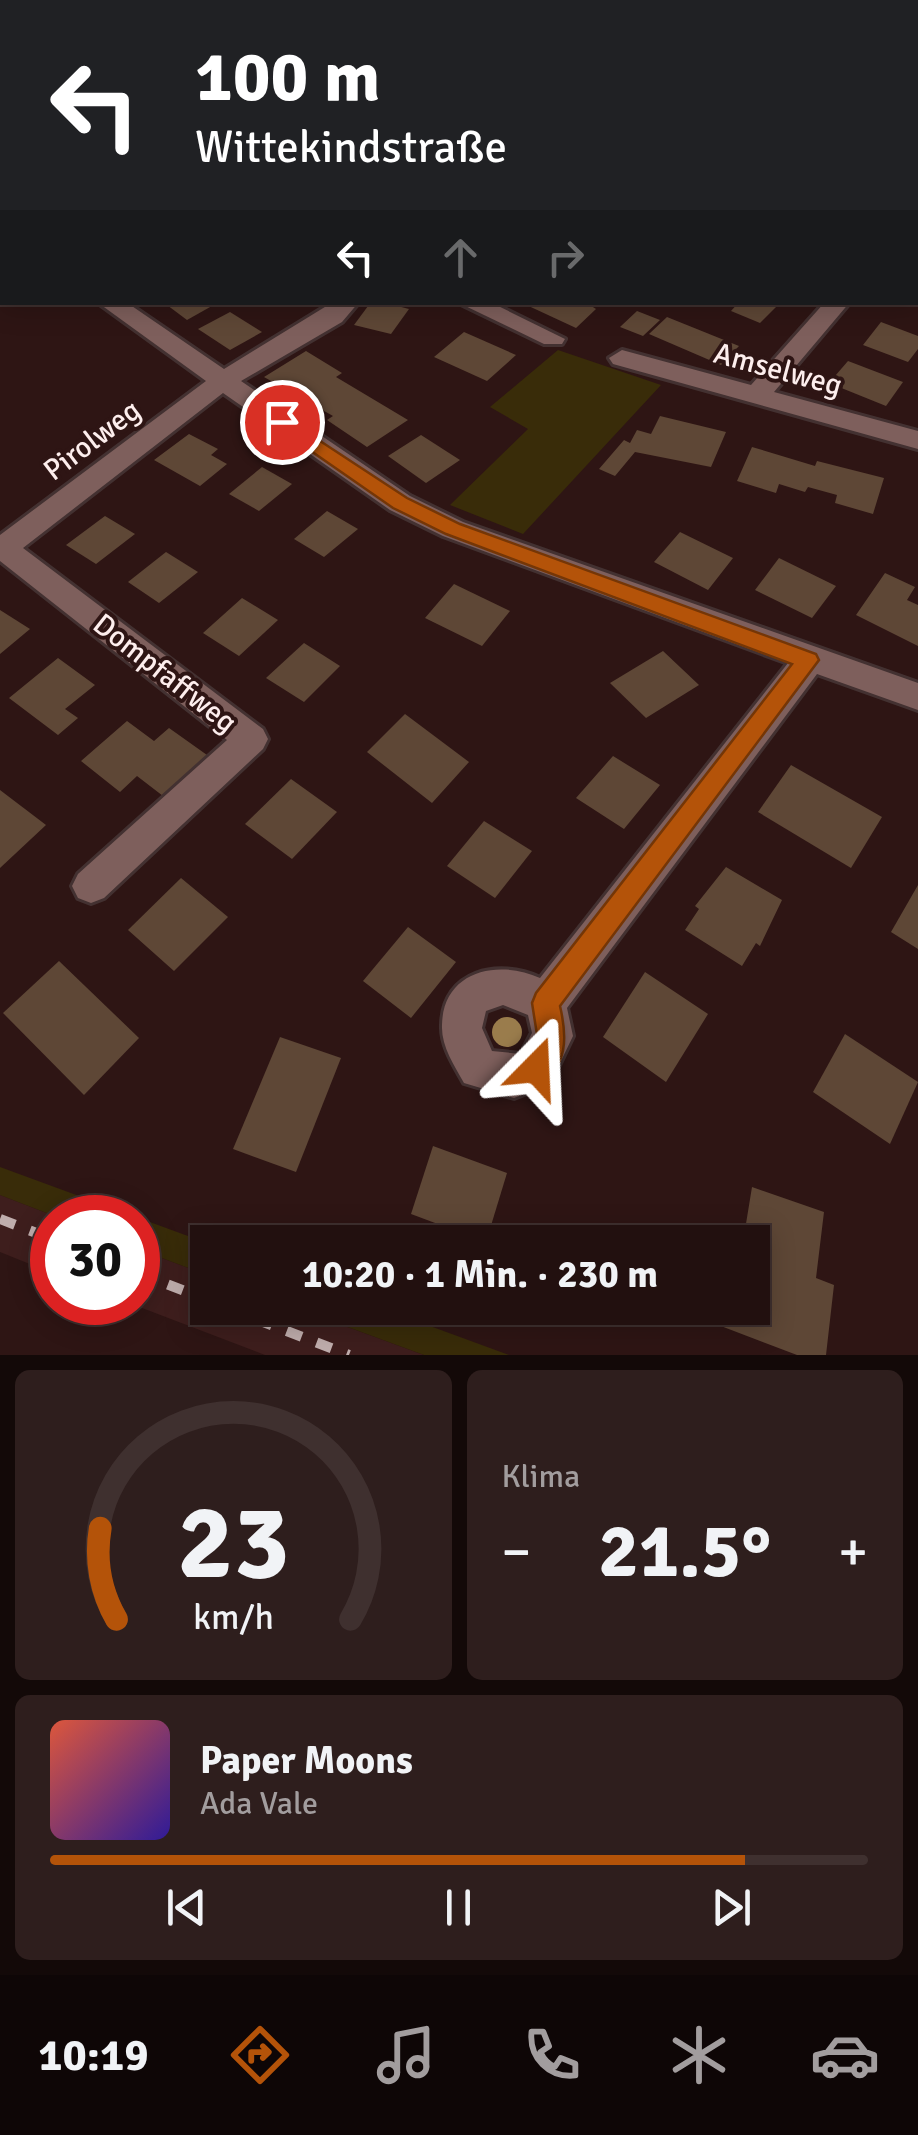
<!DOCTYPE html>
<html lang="de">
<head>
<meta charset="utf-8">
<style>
	:root { --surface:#22100f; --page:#2e1e1d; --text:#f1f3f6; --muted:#a29d9e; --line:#3f302f; --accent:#b45309 }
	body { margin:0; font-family:Signika,sans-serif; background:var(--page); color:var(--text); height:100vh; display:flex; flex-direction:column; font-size:38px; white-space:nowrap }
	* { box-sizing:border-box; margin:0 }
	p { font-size:32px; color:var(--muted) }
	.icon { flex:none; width:55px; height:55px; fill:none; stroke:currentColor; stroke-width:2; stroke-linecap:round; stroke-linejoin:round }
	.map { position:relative; height:1355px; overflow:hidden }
	.details { display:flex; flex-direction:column; gap:15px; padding:15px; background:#130908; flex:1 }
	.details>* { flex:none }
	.hud { position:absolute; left:0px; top:0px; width:920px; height:305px; box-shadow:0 5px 25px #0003,0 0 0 2px var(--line); background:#202124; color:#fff; overflow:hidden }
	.speed { position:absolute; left:30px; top:1195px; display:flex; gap:20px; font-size:50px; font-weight:700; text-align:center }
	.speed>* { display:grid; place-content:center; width:130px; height:130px; border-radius:50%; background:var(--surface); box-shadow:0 5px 25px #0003,0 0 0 2px var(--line); line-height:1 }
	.speed .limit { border:15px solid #d22; background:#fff; color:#111 }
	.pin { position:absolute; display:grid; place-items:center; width:85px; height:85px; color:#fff; margin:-42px; border:5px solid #fff; border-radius:50%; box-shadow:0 2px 10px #0007 }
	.me { position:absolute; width:110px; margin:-55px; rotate:21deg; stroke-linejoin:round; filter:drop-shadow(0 0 8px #0008) }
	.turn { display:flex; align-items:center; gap:35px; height:210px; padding:0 30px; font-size:45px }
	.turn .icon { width:130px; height:130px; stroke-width:2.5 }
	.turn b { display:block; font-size:70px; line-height:85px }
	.lanes { display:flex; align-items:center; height:95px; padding:0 30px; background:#0003; justify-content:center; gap:50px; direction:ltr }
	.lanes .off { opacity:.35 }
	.big { font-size:75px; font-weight:800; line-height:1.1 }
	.details .tile { flex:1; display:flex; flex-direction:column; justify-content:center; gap:15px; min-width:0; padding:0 35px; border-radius:15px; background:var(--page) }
	.details .dial { align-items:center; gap:0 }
	.dial svg { height:260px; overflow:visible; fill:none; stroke:var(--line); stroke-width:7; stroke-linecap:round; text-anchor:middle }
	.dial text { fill:var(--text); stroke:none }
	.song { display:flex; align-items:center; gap:30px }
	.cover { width:120px; height:120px; border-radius:15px; background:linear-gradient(135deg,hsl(10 70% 55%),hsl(250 70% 35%)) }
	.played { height:10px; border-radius:5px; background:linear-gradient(90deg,var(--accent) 85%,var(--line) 85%) }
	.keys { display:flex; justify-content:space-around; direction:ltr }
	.heat { display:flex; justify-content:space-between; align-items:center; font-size:55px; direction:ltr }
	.details .tiles { flex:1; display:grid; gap:15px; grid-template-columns:1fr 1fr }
	.tile:last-child { grid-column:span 2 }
	.trip { position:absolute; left:190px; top:1225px; width:580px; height:100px; border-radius:0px; background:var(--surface); box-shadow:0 5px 25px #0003,0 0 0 2px var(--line); font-weight:800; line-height:100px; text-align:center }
	.tabs { display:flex; height:160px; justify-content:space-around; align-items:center; background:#0e0606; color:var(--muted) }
	.tabs .icon { width:70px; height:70px }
	.tabs .active { color:var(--accent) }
	.tabs b { font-size:45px; color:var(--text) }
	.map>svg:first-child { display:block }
</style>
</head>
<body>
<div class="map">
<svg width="918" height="1355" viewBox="0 0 918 1355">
	<rect width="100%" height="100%" fill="#2e1514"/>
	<g fill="#3e1e1d">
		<polygon points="0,1195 57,1217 52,1218 52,1273 0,1252"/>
		<polygon points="138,1249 207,1275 208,1308 296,1308 424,1355 265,1355 129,1303 138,1302"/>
	</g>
	<g fill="#392c09">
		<polygon points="558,350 661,385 523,534 450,505 528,429 490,407"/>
		<polygon points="0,1167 207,1243 207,1275 138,1249 138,1218 57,1217 0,1195"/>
		<polygon points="296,1308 381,1308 509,1355 424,1355"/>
	</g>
	<g fill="#5e4736">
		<polygon points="163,302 219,302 187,320"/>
		<polygon points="371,302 382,302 409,309 391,334 354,325"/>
		<polygon points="520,302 585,302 596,309 576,328"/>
		<polygon points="739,302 781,302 760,323 731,311"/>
		<polygon points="637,311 660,320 643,336 620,327"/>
		<polygon points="230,312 262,332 230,350 198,329"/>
		<polygon points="667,317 739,346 721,365 649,334"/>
		<polygon points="881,322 918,336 918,349 908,362 863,345"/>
		<polygon points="464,332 516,355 487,381 434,357"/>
		<polygon points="306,351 342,373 336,377 408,420 367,447 327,420 333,416 264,377"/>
		<polygon points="848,361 903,382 886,406 829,383"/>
		<polygon points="660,416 726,432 711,467 635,452 615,476 599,469 624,440 630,443 637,430 651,434"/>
		<polygon points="189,434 218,449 211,455 227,464 200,486 154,460"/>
		<polygon points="421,435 460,460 426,483 388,456"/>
		<polygon points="752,447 815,466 817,461 884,478 873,514 835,503 837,495 808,487 805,492 779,484 776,493 737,481"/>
		<polygon points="262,467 292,484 259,511 229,494"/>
		<polygon points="327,511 358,529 324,557 294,539"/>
		<polygon points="105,516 135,534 96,564 66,545"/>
		<polygon points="680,532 733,558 708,590 654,562"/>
		<polygon points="166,552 198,572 159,603 128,582"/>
		<polygon points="779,558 836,586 812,618 755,590"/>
		<polygon points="885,573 915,587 907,600 918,605 918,646 856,615"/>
		<polygon points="454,584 510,611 482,646 425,618"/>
		<polygon points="242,598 278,620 239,656 203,633"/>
		<polygon points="0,610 30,629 0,654"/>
		<polygon points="304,643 340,666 304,702 266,678"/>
		<polygon points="663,651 699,685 646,718 610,683"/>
		<polygon points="58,658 95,685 65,709 78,718 58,735 9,698"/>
		<polygon points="405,714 469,762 432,803 367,752"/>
		<polygon points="127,721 154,741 169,728 207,755 163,796 137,776 120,792 81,761"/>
		<polygon points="613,756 660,785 624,829 576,798"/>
		<polygon points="791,765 882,817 851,868 758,812"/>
		<polygon points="291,779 337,812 292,859 245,824"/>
		<polygon points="0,790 46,825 0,868"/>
		<polygon points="484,821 532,851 495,898 447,866"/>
		<polygon points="726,867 782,900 760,946 756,943 742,966 685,930 699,909 695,906"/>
		<polygon points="181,878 228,917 174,971 128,930"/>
		<polygon points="918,885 918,949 891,932"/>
		<polygon points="408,927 456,962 411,1018 363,981"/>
		<polygon points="59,961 139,1038 84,1095 3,1013"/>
		<polygon points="645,972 708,1014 666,1082 603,1037"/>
		<polygon points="845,1034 918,1082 890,1144 813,1092"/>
		<polygon points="280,1037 341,1058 296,1172 233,1149"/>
		<polygon points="433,1146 507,1173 486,1242 411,1214"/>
		<polygon points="752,1187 824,1212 816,1278 834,1285 826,1355 797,1355 713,1323 715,1308 752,1308 752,1242 743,1242"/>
	</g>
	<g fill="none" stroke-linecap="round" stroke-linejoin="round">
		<g stroke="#433131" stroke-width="6">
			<g id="street">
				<polygon points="649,0 679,0 681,2 651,2"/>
				<polygon points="0,220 2,221 2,235 0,234"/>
				<path d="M97,302H126L224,369L333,302H359L342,322L241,381L410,496L463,522L918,683V710L817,674L567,1008L573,1036L550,1084L514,1098L464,1083C454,1065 441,1046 442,1025C443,970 499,959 540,978L788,663L443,536L390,510L223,393L23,548L263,729L268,739L263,749L104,898L91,903L78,898L72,886L78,874L227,740L0,561V535L206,381ZM503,1005L528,1015L532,1033L521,1054L492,1051L482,1028L486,1011Z"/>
				<polygon points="457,302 490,302 565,339 562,344 544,344"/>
				<polygon points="825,302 850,302 774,392 918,431 918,449 613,364 609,358 622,350 751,385"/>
			</g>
		</g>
		<use href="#street" fill="#7e5f5c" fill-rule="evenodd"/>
		<g stroke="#c0aead" stroke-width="10" stroke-dasharray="16 16" stroke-linecap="butt">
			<polyline points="0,1219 52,1239"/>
			<polyline points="138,1273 208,1300"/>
			<polyline points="227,1308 349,1355"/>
		</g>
	</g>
	<circle fill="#9a7c4c" cx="507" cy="1032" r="15"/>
	<path fill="#b45309" stroke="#753606" stroke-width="2.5" d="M282,416L407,498L460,524L816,654L819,660L560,1006C567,1036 569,1069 536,1083L525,1079L521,1068L538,1041L532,1003L536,993L792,664L446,534L393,508L275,426L272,422Z"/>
	<g text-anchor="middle" stroke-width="8" stroke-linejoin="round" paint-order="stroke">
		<g font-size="30" fill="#fdeeed" stroke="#2e1514">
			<text transform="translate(778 369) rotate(15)" y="10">Amselweg</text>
			<text transform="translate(92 440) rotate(-37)" y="10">Pirolweg</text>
			<text transform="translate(165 673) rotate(38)" y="10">Dompfaffweg</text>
		</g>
	</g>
</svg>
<div class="speed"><div class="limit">30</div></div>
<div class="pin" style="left:282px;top:422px;background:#d93025"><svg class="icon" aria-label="arrive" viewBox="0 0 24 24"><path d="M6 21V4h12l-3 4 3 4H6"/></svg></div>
<svg class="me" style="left:536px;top:1068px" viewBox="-20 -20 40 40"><path d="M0-17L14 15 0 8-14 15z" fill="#b45309" stroke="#fff" stroke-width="4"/></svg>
<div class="trip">10:20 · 1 Min. · 230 m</div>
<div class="hud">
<div class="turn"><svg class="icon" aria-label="left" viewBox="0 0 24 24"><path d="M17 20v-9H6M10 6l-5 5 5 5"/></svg><div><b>100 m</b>Wittekindstraße</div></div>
<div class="lanes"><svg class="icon" aria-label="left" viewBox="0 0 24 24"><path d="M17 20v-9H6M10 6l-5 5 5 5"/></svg><svg class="icon off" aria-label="ahead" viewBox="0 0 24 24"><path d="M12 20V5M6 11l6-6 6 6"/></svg><svg class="icon off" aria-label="right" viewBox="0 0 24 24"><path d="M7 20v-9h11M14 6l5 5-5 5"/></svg></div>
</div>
</div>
<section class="details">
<div class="tiles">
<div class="tile dial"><svg viewBox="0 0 100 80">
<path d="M14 69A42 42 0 1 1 86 69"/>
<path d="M14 69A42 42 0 0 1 9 41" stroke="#b45309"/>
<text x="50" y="56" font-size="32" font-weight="700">23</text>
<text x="50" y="72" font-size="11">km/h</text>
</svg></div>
<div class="tile"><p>Klima</p>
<div class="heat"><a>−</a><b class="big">21.5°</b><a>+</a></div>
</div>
<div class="tile">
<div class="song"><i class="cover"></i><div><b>Paper Moons</b><p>Ada Vale</p></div></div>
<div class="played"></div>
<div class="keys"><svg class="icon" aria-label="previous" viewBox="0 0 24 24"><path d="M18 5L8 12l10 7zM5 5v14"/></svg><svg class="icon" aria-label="pause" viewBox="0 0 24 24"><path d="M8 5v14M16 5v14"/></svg><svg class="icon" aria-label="next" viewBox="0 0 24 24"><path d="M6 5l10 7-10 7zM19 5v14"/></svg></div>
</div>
</div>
</section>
<nav class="tabs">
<b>10:19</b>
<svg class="icon active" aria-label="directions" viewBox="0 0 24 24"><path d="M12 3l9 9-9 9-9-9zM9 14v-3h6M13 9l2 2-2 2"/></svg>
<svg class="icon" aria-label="music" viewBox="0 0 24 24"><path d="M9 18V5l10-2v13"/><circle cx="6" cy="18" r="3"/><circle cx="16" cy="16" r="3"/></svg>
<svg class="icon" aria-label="phone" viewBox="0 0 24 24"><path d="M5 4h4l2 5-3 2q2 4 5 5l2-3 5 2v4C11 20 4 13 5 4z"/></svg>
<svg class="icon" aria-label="climate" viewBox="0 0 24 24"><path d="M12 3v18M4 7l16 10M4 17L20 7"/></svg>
<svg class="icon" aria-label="car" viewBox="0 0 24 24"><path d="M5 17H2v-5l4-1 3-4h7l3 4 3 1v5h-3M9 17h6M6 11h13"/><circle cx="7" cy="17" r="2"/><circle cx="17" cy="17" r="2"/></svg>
</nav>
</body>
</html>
